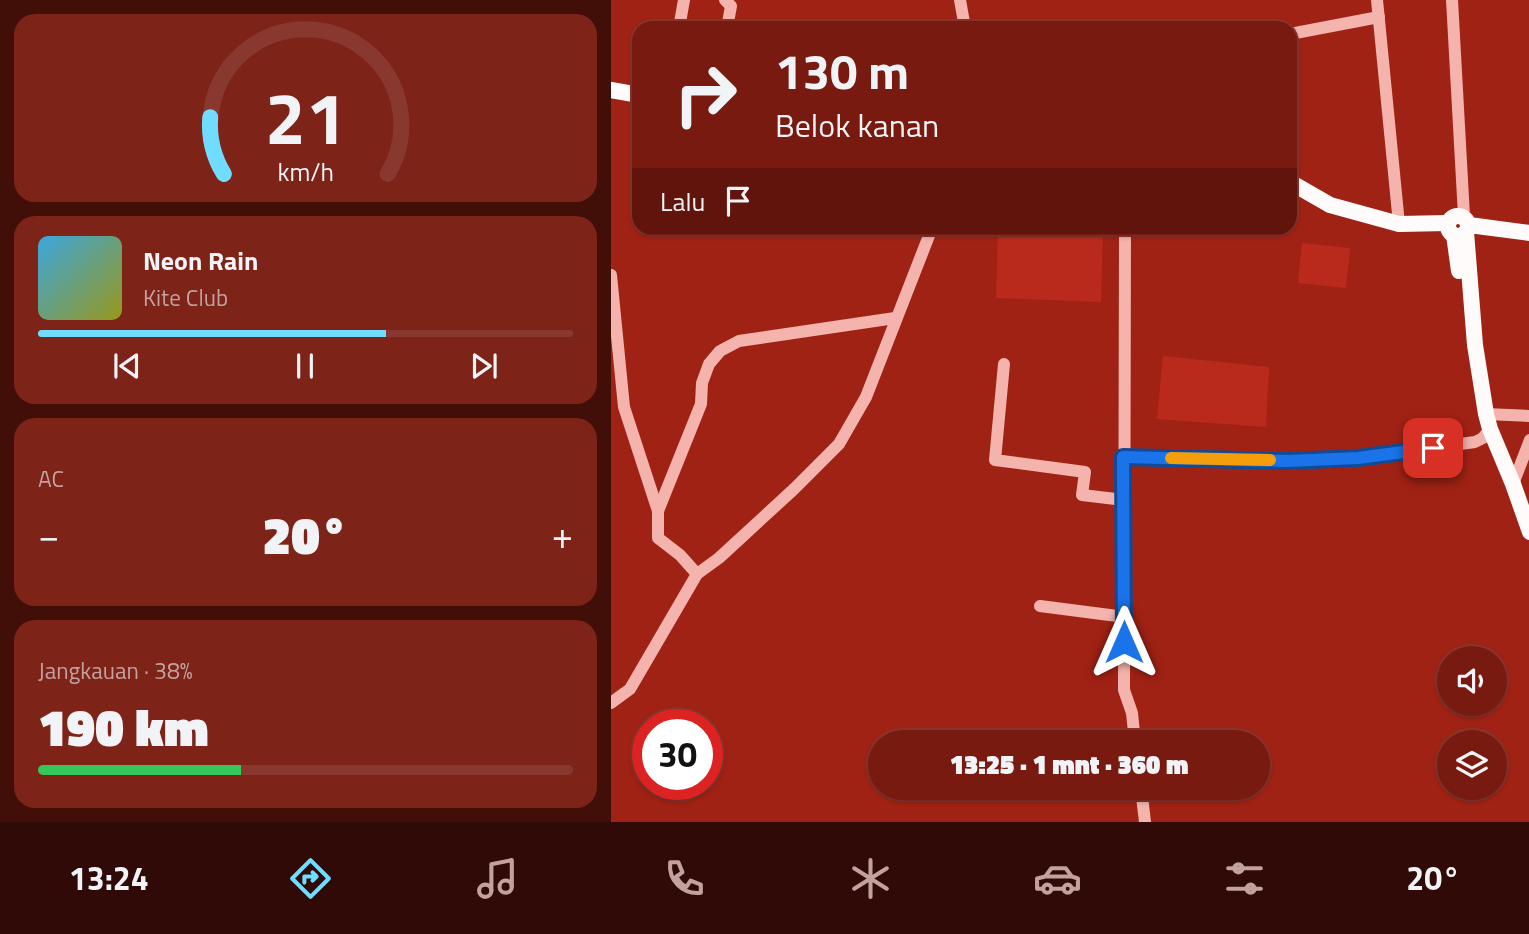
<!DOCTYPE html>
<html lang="id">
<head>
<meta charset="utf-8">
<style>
	:root { --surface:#781a0f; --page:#7d2318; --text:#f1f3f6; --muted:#c3a19e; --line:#89382f; --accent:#70dcff }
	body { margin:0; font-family:"Titillium Web",sans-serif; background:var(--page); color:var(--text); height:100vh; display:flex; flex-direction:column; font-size:26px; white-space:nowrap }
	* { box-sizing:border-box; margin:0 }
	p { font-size:23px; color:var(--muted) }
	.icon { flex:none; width:38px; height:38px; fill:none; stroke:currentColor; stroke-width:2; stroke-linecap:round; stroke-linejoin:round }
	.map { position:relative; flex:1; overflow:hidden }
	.side { display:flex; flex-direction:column; gap:14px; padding:14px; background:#420e08; width:611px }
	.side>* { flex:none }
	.guide { position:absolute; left:21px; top:21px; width:665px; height:214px; border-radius:21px; box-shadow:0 2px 5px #0004,0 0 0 2px var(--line); background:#781a0f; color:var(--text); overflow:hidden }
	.controls { position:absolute; left:826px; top:646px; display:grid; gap:14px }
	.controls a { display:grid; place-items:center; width:70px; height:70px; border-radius:50%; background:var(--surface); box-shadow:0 2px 5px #0004,0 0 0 2px var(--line); font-size:35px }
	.speed { position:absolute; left:21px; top:709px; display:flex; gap:14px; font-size:35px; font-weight:700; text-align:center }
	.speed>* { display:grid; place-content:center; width:91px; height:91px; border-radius:50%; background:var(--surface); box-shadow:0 2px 5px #0004,0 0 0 2px var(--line); line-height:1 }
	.speed .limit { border:10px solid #d22; background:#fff; color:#111 }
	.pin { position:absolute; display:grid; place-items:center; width:60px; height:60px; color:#fff; margin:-30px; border-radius:14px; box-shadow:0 4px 10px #0006 }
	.me { position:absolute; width:77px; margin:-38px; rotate:0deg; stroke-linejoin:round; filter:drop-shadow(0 0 5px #0008) }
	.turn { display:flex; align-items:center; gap:24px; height:147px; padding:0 28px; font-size:32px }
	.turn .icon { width:91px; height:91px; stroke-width:2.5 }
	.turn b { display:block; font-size:49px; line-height:60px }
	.then { display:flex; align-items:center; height:66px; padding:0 28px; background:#0003; gap:14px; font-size:26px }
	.big { font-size:52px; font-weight:800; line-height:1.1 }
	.side .tile { flex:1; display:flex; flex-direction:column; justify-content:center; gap:10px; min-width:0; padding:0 24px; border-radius:21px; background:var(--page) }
	.side .dial { align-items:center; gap:0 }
	.dial svg { height:182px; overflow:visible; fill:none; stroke:var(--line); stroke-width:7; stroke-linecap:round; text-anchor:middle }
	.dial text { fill:var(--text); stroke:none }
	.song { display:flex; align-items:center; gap:21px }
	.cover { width:84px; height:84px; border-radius:10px; background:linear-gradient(135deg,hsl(200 70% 55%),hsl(60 70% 35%)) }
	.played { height:7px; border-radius:4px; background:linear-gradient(90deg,var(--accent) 65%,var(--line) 65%) }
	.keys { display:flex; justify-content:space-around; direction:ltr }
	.heat { display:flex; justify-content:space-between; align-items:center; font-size:38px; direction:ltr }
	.charge { height:10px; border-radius:5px; background:linear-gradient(90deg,#34c759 38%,var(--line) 0) }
	.trip { position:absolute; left:257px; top:730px; width:402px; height:70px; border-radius:35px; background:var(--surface); box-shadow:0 2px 5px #0004,0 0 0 2px var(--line); font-weight:800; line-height:70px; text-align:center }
	.dock { display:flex; height:112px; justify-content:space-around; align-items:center; background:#300a06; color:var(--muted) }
	.dock .icon { width:49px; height:49px }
	.dock .on { color:var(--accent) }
	.dock b { font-size:32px; color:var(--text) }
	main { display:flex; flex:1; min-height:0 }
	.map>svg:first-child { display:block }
</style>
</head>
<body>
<main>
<section class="side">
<div class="tile dial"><svg viewBox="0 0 100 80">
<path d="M14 69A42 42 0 1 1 86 69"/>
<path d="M14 69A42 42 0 0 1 8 44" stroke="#70dcff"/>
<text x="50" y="56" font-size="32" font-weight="700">21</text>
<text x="50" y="72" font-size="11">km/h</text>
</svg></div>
<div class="tile">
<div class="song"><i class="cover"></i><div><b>Neon Rain</b><p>Kite Club</p></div></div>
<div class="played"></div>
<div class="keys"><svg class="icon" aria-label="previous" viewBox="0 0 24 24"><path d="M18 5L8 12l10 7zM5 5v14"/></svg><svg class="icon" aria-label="pause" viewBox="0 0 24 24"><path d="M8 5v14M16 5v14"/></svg><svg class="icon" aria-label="next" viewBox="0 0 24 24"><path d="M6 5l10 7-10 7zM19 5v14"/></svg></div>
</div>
<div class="tile"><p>AC</p>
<div class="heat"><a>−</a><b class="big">20°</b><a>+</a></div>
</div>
<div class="tile"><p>Jangkauan · 38%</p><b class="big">190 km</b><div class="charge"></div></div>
</section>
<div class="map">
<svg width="919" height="822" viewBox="0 0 919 822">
	<rect width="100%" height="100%" fill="#a02214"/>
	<g fill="#ba2a1c">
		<polygon points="387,228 492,228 490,302 385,298"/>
		<polygon points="691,243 739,248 735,288 687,283"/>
		<polygon points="552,356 658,367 655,427 546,419"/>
	</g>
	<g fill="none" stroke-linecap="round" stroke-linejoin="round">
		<g stroke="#f4b3ad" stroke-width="12">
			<polyline points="114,0 120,6 116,28"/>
			<polyline points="349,0 354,28"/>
			<polyline points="766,0 788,224"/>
			<polyline points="841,0 853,216"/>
			<polyline points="68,28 73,0"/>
			<polyline points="679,34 768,17"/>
			<polyline points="514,228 513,690 521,713 524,742"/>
			<polyline points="0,275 13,407 47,511 47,538 69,555 86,574"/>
			<polyline points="393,364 384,460 474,472 471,495 513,500"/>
			<polyline points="875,414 919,416"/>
			<polyline points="512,458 676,461 746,458 864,442 872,438 879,429"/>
			<polyline points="902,484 919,440"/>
			<polyline points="47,511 90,404 91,383 98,364 109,351 128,341 284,318"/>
			<polyline points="429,606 514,617"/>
			<polyline points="0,703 19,689 86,574 108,558 183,489 228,444 255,397 321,228"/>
			<polyline points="530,788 534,822"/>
		</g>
		<g stroke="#fffbfa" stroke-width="16">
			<polyline points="0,90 28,95"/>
			<polyline points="679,182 719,205 788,224 836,223"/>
			<circle cx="847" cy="226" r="10"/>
			<polyline points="858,225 919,233"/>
			<polyline points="855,232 864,345 875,414 879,429 902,484 919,532"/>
			<polyline points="843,235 848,271"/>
		</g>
	</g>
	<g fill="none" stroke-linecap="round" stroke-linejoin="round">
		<g stroke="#114b97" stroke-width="18">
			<polyline id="route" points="513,642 512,457 676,461 747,458 822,448"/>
		</g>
		<use href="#route" stroke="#1a73e8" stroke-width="12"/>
		<polyline stroke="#f59e0b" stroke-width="12" points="560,458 659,460"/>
	</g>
</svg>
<div class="controls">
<a><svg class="icon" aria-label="sound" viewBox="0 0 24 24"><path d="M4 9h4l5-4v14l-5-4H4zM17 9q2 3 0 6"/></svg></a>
<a><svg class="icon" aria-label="layers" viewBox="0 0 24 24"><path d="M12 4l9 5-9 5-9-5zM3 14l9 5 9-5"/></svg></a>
</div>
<div class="speed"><div class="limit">30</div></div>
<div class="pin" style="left:822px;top:448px;background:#d93025"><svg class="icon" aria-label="arrive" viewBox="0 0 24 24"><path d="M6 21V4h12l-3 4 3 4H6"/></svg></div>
<svg class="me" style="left:513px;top:642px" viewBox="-20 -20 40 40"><path d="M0-17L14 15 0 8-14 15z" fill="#1a73e8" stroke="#fff" stroke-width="4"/></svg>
<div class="trip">13:25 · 1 mnt · 360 m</div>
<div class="guide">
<div class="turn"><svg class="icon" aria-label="right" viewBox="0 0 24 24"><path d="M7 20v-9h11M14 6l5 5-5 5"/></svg><div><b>130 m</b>Belok kanan</div></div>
<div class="then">Lalu<svg class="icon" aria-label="arrive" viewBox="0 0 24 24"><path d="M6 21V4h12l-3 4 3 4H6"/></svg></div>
</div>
</div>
</main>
<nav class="dock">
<b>13:24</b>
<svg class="icon on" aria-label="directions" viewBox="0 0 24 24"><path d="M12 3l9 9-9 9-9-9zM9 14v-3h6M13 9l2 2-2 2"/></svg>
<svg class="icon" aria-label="music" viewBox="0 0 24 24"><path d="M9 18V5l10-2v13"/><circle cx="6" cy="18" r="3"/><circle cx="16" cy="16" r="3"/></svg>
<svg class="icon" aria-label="phone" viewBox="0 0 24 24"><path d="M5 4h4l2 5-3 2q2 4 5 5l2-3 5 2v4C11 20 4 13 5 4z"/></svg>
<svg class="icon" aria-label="climate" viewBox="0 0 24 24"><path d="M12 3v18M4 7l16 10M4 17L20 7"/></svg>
<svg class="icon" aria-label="car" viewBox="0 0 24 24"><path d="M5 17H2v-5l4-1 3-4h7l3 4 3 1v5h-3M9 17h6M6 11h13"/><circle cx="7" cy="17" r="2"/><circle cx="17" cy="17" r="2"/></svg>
<svg class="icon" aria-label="filters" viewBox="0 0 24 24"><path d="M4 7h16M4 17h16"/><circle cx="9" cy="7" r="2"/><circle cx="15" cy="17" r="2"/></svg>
<b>20°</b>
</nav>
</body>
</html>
